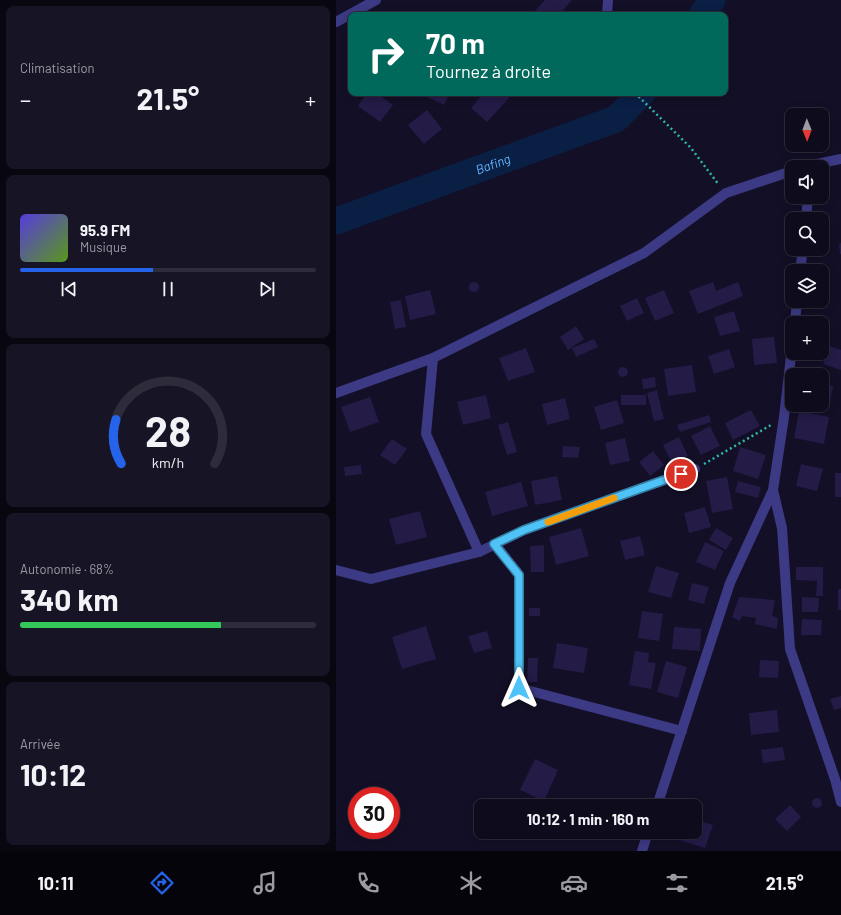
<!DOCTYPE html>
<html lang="fr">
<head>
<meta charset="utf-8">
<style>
	:root { --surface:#0e0b1c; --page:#171425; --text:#f1f3f6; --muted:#9b9ba3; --line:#2e2b3b; --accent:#2563eb }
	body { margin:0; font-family:Barlow,sans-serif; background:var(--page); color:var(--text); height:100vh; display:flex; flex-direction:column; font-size:15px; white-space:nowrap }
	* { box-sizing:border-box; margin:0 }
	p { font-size:13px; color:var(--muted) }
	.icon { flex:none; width:22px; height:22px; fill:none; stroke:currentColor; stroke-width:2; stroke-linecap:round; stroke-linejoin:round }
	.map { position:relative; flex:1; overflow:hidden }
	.sheet { display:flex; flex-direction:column; gap:6px; padding:6px; background:#08060f; width:336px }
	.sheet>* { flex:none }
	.hud { position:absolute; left:12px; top:12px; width:380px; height:84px; border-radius:8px; box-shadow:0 2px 10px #0003,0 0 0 1px var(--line); background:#00695c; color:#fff; overflow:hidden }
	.needle { width:26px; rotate:179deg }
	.fabs { position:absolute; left:449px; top:108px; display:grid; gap:8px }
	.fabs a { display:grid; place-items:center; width:44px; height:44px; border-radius:8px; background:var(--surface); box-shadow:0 2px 10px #0003,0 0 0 1px var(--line); font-size:20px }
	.speed { position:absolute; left:12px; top:787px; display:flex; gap:8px; font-size:20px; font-weight:700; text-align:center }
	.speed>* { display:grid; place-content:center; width:52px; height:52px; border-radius:50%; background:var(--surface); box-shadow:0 2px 10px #0003,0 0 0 1px var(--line); line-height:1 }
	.speed .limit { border:6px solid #d22; background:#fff; color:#111 }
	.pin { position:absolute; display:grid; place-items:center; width:34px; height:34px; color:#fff; margin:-17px; border:2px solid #fff; border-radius:50%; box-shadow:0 1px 4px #0007 }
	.me { position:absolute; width:44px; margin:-22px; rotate:0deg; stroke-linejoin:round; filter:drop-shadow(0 0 3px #0008) }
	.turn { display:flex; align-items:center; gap:14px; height:84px; padding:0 12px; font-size:18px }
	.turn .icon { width:52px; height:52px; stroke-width:2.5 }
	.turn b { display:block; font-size:28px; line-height:34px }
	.big { font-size:30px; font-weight:700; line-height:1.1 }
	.sheet .tile { flex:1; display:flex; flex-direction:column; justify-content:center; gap:6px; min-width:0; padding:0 14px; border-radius:8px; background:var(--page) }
	.sheet .dial { align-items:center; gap:0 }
	.dial svg { height:104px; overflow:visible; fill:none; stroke:var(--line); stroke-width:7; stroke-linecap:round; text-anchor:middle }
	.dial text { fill:var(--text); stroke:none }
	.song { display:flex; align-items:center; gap:12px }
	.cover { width:48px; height:48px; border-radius:6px; background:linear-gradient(135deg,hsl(250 70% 55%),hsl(90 70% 35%)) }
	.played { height:4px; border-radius:2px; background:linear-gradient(90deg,var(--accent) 45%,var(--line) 45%) }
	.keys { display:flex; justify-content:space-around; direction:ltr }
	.heat { display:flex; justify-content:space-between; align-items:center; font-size:22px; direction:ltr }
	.charge { height:6px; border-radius:3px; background:linear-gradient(90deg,#34c759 68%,var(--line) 0) }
	.trip { position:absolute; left:138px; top:799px; width:228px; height:40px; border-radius:8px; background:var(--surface); box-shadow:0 2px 10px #0003,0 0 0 1px var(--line); font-weight:700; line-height:40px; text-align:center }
	.tabs { display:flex; height:64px; justify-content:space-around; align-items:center; background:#06040b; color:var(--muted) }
	.tabs .icon { width:28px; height:28px }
	.tabs .selected { color:var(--accent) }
	.tabs b { font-size:18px; color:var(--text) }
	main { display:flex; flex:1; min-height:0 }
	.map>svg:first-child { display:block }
</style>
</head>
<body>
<main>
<section class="sheet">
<div class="tile"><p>Climatisation</p>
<div class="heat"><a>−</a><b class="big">21.5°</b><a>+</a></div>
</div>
<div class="tile">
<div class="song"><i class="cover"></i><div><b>95.9 FM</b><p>Musique</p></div></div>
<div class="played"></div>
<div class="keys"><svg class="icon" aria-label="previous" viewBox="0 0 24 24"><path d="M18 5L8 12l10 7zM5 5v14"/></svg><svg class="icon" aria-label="pause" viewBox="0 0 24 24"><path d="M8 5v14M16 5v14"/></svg><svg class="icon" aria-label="next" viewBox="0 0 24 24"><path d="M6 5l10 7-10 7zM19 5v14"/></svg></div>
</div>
<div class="tile dial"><svg viewBox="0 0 100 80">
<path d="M14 69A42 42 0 1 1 86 69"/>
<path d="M14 69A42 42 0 0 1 10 35" stroke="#2563eb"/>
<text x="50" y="56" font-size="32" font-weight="700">28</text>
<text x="50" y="72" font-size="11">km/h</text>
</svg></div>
<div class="tile"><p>Autonomie · 68%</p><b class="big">340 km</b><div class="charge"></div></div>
<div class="tile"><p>Arrivée</p><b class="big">10:12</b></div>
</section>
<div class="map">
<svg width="505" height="851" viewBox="0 0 505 851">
	<rect width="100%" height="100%" fill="#130f26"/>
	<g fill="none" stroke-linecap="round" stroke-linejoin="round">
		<g stroke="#0a1f44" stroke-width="27">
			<polyline points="366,15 376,0"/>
			<path id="s1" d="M0,221L280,119L306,93"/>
		</g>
	</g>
	<g fill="#241b47">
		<polygon points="209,0 236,0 223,15 195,15"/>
		<polygon points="31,93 40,93 57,105 44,122 22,106"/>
		<polygon points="83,93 114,93 108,105"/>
		<polygon points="148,93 167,93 173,98 151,122 135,108"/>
		<polygon points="91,110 106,129 88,144 72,125"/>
		<polygon points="505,243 505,254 504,254 503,244"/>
		<circle cx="138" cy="287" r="5"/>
		<polygon points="377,282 380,291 402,282 407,296 362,314 353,291"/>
		<polygon points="94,290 100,314 74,320 69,296"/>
		<polygon points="328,290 338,313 319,321 309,298"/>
		<polygon points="301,298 308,313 291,321 284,306"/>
		<polygon points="65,300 70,327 59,329 54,302"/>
		<polygon points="398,311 404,331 384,336 378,317"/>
		<polygon points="240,326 248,339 232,350 224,337"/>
		<polygon points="438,337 441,363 418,365 416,339"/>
		<polygon points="258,339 262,347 240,357 236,348"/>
		<polygon points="493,346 505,350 505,370 487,364"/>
		<polygon points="190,348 199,372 172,381 163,358"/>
		<polygon points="393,349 399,367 378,374 372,356"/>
		<polygon points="356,365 360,392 332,396 328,369"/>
		<circle cx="287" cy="372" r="5"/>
		<polygon points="319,377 320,387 307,389 306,379"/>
		<polygon points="486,384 497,386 493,409 473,406 486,405"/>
		<polygon points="321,390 328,419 318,421 311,393"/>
		<polygon points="150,395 155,418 127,425 121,402"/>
		<rect x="285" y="395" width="25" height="10"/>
		<polygon points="34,397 43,422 14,432 5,407"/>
		<polygon points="229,398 234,419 211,425 206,404"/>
		<polygon points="281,400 288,423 265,430 258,407"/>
		<polygon points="415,410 424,426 397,440 389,423"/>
		<polygon points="463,411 493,417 488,444 458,438"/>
		<polygon points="373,415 375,422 344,432 341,425"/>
		<polygon points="172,422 181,452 171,455 162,425"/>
		<polygon points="374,426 384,446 365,455 355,436"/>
		<polygon points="343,437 352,456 336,463 327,445"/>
		<polygon points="289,438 294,461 274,465 269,443"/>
		<polygon points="56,439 71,449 59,465 44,455"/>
		<polygon points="227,446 244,447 242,458 226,457"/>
		<polygon points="404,447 430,455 422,479 397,471"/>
		<polygon points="317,451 328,465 314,476 303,462"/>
		<polygon points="465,464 487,469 481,491 460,486"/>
		<polygon points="25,465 26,474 9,476 8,467"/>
		<rect x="499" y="473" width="6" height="24"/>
		<polygon points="221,476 226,500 199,505 195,481"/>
		<polygon points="391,477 397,509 376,513 370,481"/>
		<polygon points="402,481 425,487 422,498 399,492"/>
		<polygon points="185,482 192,506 156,516 149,492"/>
		<polygon points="369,507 375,527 353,533 348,513"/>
		<polygon points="84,511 91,537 60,545 53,519"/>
		<polygon points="245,528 253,556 220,565 213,537"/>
		<polygon points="380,528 397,538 390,550 373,540"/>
		<polygon points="304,536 309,555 289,560 284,541"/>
		<polygon points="369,542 388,551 379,570 360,562"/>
		<polygon points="208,545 208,572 195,572 194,546"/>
		<polygon points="320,566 343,573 335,598 312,592"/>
		<polygon points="460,567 487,567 487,596 480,596 481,581 460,580"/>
		<polygon points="356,583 373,587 368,604 352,600"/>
		<rect x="502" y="589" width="3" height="21"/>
		<polygon points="403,597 439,600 436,616 442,618 441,629 419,624 420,618 406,616 404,621 396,617"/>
		<polygon points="466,597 483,598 482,612 466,612"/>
		<rect x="193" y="608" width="11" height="8"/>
		<polygon points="306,611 327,614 323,641 302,638"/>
		<polygon points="466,619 486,620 485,635 465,635"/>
		<polygon points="90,626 100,659 66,669 56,637"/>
		<polygon points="338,627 365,629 364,651 336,649"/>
		<polygon points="151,631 156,648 138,653 132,636"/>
		<polygon points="221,643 252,648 248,673 217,668"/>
		<polygon points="299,651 313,653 312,662 320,663 315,689 293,685"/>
		<polygon points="192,658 202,658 201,682 191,682"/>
		<polygon points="424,660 443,661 442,678 423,677"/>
		<polygon points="330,661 351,667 342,698 321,692"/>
		<polygon points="505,696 505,708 498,710 494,699"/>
		<polygon points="441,710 443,732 415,735 413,713"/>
		<polygon points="447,747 449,760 427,763 425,750"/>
		<polygon points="199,759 222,770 208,801 184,790"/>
		<circle cx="481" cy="803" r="5"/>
		<polygon points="454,805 465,817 451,831 439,819"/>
		<polygon points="359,819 377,825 369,848 330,836 331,832 359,832"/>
	</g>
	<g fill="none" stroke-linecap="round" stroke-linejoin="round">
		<g stroke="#2fb8b0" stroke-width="2.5" stroke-dasharray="2 3" stroke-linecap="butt">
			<polyline points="299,93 355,148 383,185"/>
			<polyline points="368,464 435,425"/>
		</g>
		<g stroke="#3d3a85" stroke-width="10">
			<polyline points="271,15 272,0"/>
			<polyline points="0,22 40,0"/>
			<polyline points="467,167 505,159"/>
			<polyline points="470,219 472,197"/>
			<polyline points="464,271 467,249"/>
			<polyline points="459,323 461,301"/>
			<polyline points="97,358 90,434 143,552"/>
			<polyline points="0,393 97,358 308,253 390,193 456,171"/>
			<polyline points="437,490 446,528 454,649 499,779 505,802"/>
			<polyline points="159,544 183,575 183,688 346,731"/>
			<polyline points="0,570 35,579 143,552 188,530 359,469"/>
			<polyline points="321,806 394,583 437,490 448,417 456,347"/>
			<polyline points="306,851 312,832"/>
		</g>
	</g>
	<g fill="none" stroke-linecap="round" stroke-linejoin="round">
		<g stroke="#337fa1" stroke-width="10">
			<polyline id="route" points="183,688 183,575 158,544 188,530 345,474"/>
		</g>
		<use href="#route" stroke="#4fc3f7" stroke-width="7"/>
		<polyline stroke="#f59e0b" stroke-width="7" points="212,522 278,498"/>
	</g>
	<g text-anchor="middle" stroke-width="4" stroke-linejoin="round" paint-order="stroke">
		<g font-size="13" font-style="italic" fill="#62b6ff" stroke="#130f26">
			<text dy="5" stroke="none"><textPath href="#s1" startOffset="167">Bafing</textPath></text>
		</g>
	</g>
</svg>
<div class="fabs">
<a><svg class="needle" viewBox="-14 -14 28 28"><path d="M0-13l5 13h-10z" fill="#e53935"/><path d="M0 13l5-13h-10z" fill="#9b9ba3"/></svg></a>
<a><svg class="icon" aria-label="sound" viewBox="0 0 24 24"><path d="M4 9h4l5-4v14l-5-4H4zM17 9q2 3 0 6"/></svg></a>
<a><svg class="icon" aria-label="search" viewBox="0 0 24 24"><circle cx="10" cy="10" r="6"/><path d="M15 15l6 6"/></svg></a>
<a><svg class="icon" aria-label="layers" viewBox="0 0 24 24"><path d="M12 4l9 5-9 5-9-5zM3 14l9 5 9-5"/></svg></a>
<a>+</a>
<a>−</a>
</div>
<div class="speed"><div class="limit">30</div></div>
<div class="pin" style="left:345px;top:474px;background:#d93025"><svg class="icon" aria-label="arrive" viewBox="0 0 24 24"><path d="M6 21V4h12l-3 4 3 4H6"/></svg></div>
<svg class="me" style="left:183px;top:688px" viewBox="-20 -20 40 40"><path d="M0-17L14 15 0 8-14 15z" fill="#4fc3f7" stroke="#fff" stroke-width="4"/></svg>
<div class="trip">10:12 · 1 min · 160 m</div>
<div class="hud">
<div class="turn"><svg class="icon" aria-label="right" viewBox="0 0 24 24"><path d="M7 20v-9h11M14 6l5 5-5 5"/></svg><div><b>70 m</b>Tournez à droite</div></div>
</div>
</div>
</main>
<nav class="tabs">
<b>10:11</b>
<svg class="icon selected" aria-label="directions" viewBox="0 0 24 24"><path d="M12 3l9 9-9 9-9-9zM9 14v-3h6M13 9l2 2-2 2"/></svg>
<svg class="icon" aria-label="music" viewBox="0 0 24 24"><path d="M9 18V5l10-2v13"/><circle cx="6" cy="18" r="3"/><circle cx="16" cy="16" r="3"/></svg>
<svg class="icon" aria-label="phone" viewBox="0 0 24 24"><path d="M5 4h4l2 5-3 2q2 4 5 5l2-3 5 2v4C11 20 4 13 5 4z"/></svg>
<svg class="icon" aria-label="climate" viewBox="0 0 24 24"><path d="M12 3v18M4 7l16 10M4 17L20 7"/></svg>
<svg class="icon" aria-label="car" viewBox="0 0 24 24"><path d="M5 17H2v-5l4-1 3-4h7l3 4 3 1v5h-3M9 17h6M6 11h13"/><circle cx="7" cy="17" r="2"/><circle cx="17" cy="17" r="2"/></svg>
<svg class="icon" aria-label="filters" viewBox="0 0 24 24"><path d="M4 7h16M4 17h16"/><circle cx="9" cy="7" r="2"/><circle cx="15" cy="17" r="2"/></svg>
<b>21.5°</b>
</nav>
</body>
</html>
